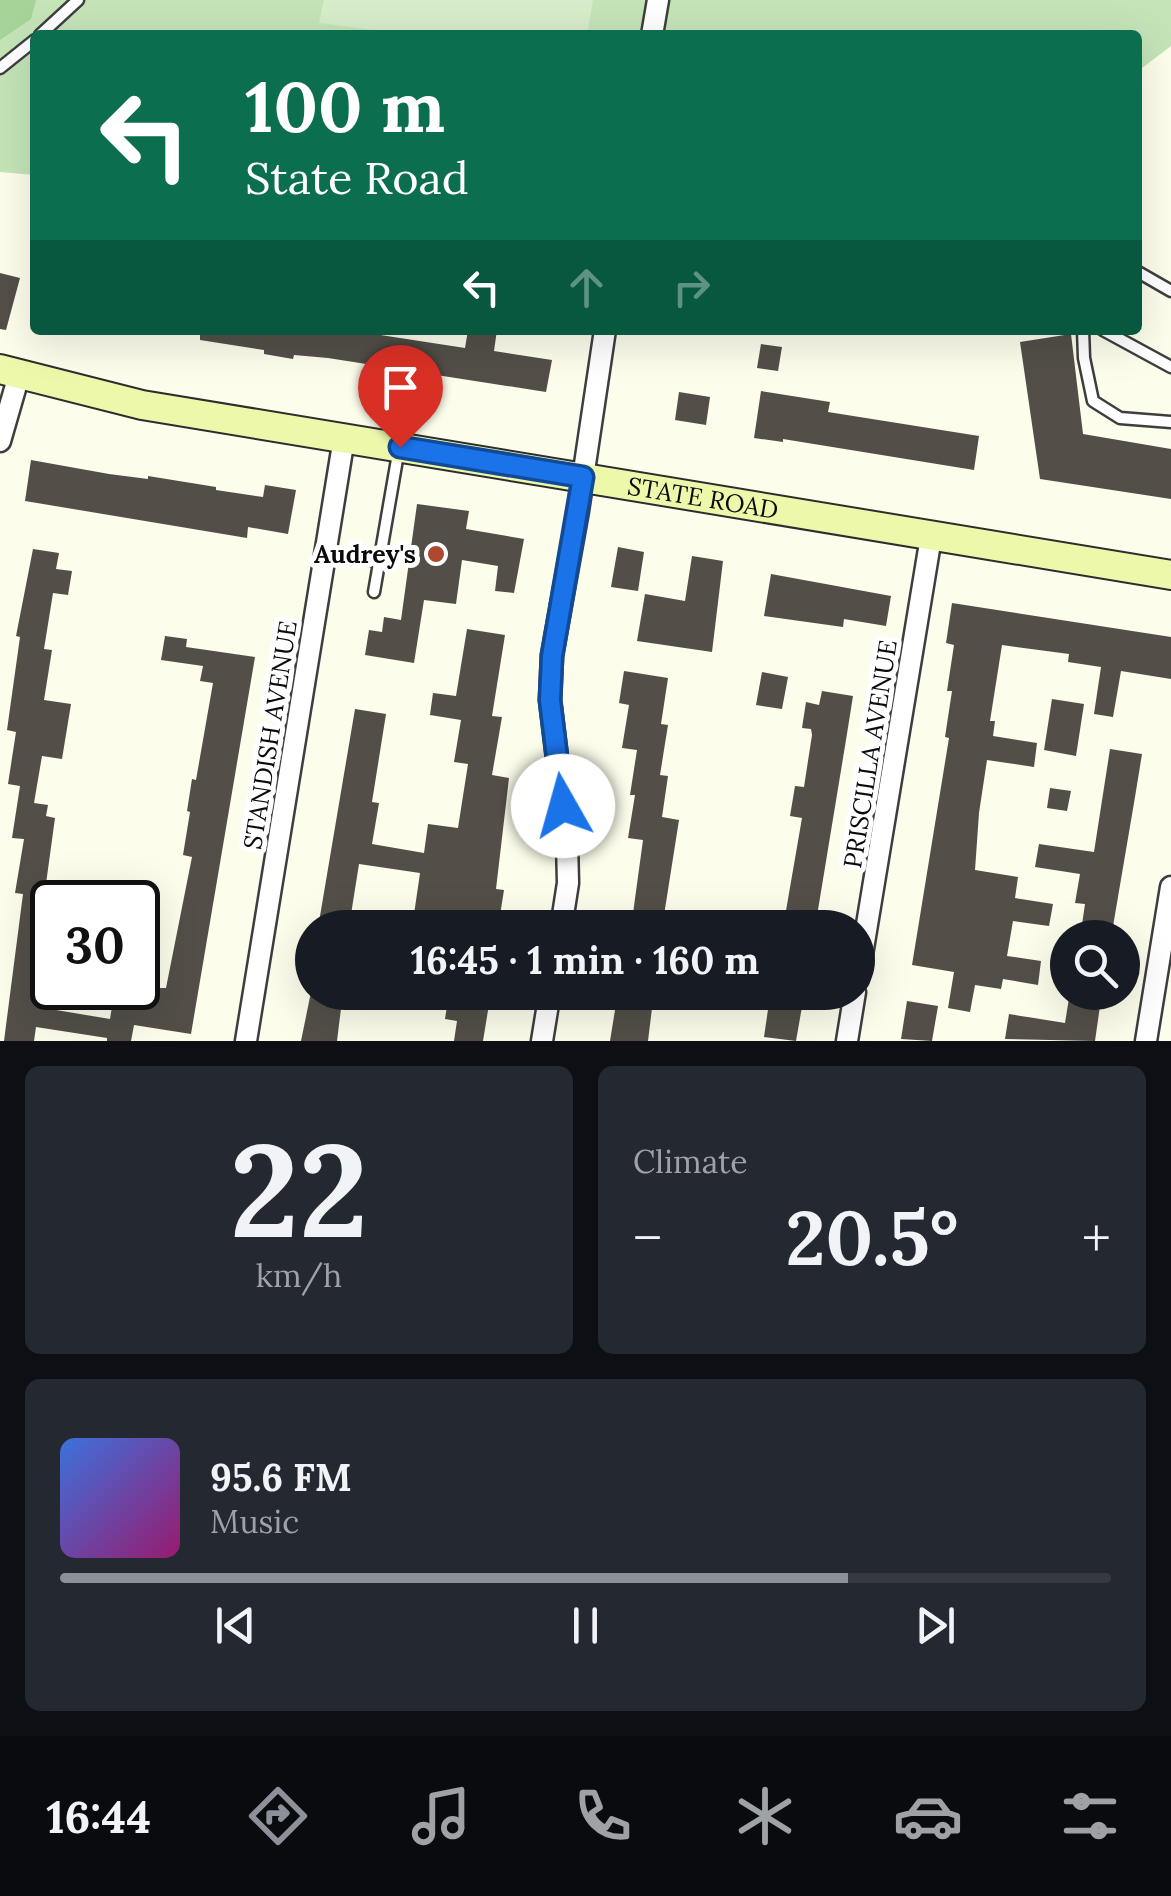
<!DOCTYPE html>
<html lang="en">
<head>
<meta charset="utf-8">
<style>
	:root { --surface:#171b24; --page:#242831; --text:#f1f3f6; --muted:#9ea1a6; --line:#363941; --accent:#8c9099 }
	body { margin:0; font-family:Lora,serif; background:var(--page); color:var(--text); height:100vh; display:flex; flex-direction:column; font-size:38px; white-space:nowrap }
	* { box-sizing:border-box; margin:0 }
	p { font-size:32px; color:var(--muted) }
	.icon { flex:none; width:55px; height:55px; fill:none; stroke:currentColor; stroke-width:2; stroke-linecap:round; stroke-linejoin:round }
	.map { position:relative; height:1041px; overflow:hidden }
	.drawer { display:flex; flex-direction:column; gap:25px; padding:25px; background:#0d0f14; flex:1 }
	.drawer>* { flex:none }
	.top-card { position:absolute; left:30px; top:30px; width:1112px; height:305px; border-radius:10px; box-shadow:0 10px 40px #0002; background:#0b6e4f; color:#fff; overflow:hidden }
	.tools { position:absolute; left:1050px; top:920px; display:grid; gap:20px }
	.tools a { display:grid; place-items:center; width:90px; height:90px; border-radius:50%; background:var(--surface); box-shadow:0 10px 40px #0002; font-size:50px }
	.speed { position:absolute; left:30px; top:880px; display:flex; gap:20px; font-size:50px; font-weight:700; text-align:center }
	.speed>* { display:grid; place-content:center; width:130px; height:130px; border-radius:50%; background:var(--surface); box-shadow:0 10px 40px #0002; line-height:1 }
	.speed .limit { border:5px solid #111; border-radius:15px; background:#fff; color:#111 }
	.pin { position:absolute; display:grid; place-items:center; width:85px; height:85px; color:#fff; margin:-102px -42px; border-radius:50% 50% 50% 0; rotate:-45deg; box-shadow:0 0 10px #0007 }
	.pin .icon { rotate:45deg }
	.me { position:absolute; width:110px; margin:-55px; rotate:353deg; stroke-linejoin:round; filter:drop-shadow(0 0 8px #0008) }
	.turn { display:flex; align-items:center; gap:35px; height:210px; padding:0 50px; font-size:45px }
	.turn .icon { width:130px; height:130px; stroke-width:2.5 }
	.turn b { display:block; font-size:70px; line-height:85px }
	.lanes { display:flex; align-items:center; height:95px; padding:0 50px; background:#0003; justify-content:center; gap:50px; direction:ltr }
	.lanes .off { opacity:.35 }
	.big { font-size:75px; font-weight:700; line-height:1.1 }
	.drawer .card { flex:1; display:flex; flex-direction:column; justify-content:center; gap:15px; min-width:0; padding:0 35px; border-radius:15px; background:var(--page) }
	.drawer .dial { align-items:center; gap:0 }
	.dial b { font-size:130px; line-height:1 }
	.song { display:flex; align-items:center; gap:30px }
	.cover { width:120px; height:120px; border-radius:15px; background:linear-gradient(135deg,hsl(220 70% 55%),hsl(320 70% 35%)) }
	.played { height:10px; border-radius:5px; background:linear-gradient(90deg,var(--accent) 75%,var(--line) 75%) }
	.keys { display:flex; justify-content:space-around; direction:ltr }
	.heat { display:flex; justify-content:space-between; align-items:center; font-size:55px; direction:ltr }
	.drawer .tiles { flex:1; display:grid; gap:25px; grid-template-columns:1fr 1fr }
	.card:last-child { grid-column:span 2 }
	.trip { position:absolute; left:295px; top:910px; width:580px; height:100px; border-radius:50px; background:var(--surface); box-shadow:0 10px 40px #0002; font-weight:700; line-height:100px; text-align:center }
	.dock { display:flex; height:160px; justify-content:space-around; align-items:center; background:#090b0e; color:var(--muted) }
	.dock .icon { width:70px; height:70px }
	.dock .on { color:var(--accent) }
	.dock b { font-size:45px; color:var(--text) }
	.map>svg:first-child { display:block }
</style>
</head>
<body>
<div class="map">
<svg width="1171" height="1041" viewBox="0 0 1171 1041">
	<rect width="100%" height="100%" fill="#fcfdeb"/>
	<polygon fill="#c4e4b8" points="0,0 1171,0 1171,46 1138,71 1138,35 35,35 35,175 0,172"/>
	<polygon fill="#a5d398" points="0,0 36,0 31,19 0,40"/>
	<polygon fill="#d7ecc9" points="324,0 593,0 587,35 414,35 319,23"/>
	<g fill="#534f48">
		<polygon points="0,273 20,278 6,330 0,329"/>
		<polygon points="200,330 375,330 374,334 465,348 468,330 497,330 494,351 552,360 546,392 328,358 294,355 293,359 264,354 264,350 200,340"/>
		<polygon points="1071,334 1083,434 1171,449 1171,499 1040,479 1020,342"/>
		<polygon points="761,344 782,347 778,371 757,368"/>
		<polygon points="761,391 830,402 828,412 979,436 974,470 783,439 783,442 754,438"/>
		<polygon points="679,392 710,397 706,425 675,420"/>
		<polygon points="31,460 109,474 148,479 148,476 216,487 216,490 263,497 265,485 296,490 288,534 248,527 247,538 25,501"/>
		<polygon points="417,504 469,511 466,529 524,539 514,593 495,591 498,566 462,560 456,604 424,600 414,663 365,655 369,630 382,632 384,617 401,620"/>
		<polygon points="618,547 644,552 638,591 611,587"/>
		<polygon points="33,549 59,553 56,569 72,571 68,595 53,593 44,649 52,650 44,700 71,704 62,759 42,756 34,803 48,805 46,816 55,818 42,913 52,914 52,942 51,952 47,951 38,1007 110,1019 115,988 166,988 192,857 183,855 190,812 187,811 192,779 196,780 213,683 200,681 203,666 161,660 165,636 187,639 186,647 255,657 191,1034 134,1025 131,1041 107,1041 107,1038 36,1027 34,1041 4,1041 23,894 15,893 24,839 12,838 20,786 8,784 16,732 7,730 20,637 16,636"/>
		<polygon points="692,556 723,561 712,652 637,641 645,594 685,601"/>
		<polygon points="771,574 891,596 886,626 844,619 843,627 764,616"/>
		<polygon points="952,603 1171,637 1171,679 1121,671 1113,717 1094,714 1101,667 1068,662 1069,654 1002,645 990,721 995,721 993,736 1037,743 1034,767 987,760 979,813 975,870 1018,877 1015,898 1053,904 1049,926 1013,921 1007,956 1041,961 1038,985 1003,979 1001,989 975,985 970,1012 948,1008 954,972 912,965 949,738 945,737 952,691 947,691 954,645 946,643"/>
		<polygon points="467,629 505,635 492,716 502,717 492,775 509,778 496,889 504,890 498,928 434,921 433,928 412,928 420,873 359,864 349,927 319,922 355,709 386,714 372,802 379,803 372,844 424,853 428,824 458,828 468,764 454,762 461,720 430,715 433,693 456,696"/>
		<polygon points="624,671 668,678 661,724 668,725 660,775 668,776 662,817 679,820 662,928 631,928 643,840 628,838 635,795 630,795 637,750 622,748 629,705 619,703"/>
		<polygon points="762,672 788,677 782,709 756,705"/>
		<polygon points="822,691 853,696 846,740 815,928 783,928 802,818 790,816 795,786 804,787 812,735 811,729 802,728 806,702 819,705"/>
		<polygon points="1052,699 1084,704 1076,756 1044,750"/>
		<polygon points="1110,749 1142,754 1135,797 1111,938 1080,938 1085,904 1075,903 1080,874 1035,867 1039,844 1094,852"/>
		<polygon points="1050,788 1071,791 1067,811 1047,808"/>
		<polygon points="311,992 343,992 337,1041 301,1041"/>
		<polygon points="461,992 491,992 483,1041 454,1041 457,1021 445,1019 449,993 460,995"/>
		<polygon points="623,992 654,992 648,1041 610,1041 615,1010 620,1010"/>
		<polygon points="1070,992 1102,992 1095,1041 1005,1039 1009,1014 1065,1023"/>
		<polygon points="770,996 803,1001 796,1041 764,1037"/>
		<polygon points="907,1001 938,1006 932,1041 901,1039"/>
	</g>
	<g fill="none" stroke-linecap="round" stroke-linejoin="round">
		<g stroke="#3e3e3e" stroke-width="15">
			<g id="lane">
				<polyline points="40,35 78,0"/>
				<polyline points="0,68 35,40"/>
				<polyline points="1138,272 1171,291"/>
				<polyline points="1083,330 1084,358 1093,401 1120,418 1171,422"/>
				<polyline points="1103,330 1171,367"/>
				<polyline points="326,552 379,562"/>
				<polyline points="374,592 399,448"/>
			</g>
		</g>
		<g stroke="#3e3e3e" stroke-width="25">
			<g id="street">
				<polyline points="652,35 658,0"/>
				<polyline points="0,441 19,375"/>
				<polyline points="561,928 568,883 567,842 550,700 552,655 578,511 605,330"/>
				<polyline points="858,979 931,537"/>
				<polyline points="246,1041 344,438"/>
				<polyline points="542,1041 550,992"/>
				<polyline points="847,1041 855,992"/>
				<polyline points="1146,1041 1171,887"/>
			</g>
		</g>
		<g stroke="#2d2d2d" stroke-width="32">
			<g id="secondary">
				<path id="s1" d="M0,369L142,405L1171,575"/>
			</g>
		</g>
		<use href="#lane" stroke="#fff" stroke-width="10"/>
		<use href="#street" stroke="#fff" stroke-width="20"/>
		<use href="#secondary" stroke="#eef8ab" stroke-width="28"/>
	</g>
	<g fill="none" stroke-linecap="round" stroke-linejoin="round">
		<g stroke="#114b97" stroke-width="25">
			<polyline id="route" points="400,447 583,477 552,656 550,700 563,806"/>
		</g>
		<use href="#route" stroke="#1a73e8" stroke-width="18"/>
	</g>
	<circle fill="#ae4830" stroke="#fff" stroke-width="4" cx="436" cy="554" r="10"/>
	<g text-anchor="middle" stroke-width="10" stroke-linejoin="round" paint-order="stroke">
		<g font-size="25" fill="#0b0b0b" stroke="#fff">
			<text dy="9" stroke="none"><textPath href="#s1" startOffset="715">STATE ROAD</textPath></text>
			<text transform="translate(270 735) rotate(-81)" y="9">STANDISH AVENUE</text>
			<text transform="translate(870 754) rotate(-81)" y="9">PRISCILLA AVENUE</text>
		</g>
		<g font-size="25" font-weight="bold" fill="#0b0b0b" stroke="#fff" text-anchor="end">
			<text x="416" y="563">Audrey's</text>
		</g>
	</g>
</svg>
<div class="tools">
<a><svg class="icon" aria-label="search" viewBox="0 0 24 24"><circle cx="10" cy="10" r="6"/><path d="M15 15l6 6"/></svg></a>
</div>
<div class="speed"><div class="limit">30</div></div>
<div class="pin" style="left:400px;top:447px;background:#d93025"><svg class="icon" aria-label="arrive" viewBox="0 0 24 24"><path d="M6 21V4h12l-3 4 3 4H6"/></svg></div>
<svg class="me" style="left:563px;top:806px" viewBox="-20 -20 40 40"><circle r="19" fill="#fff"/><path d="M0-13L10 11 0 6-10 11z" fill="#1a73e8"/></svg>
<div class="trip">16:45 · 1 min · 160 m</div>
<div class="top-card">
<div class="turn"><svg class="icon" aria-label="left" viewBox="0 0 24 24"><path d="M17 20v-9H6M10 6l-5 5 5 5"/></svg><div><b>100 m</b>State Road</div></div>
<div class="lanes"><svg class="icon" aria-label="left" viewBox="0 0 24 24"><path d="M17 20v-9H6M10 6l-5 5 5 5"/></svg><svg class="icon off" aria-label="ahead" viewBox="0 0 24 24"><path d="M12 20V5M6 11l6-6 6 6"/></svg><svg class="icon off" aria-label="right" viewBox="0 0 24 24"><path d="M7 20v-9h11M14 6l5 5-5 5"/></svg></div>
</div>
</div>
<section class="drawer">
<div class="tiles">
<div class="card dial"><b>22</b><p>km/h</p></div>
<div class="card"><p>Climate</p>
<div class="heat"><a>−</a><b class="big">20.5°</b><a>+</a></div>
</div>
<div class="card">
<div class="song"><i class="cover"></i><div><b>95.6 FM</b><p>Music</p></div></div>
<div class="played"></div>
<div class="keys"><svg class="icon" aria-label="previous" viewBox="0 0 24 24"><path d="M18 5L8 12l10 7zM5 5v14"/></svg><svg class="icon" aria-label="pause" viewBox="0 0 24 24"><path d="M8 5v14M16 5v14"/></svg><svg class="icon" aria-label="next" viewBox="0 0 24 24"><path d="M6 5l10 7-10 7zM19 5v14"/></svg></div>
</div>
</div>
</section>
<nav class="dock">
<b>16:44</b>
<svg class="icon on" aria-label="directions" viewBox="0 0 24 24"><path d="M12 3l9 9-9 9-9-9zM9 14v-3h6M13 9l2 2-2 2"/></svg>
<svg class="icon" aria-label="music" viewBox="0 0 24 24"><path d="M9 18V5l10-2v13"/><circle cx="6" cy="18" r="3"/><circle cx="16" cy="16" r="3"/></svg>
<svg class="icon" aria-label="phone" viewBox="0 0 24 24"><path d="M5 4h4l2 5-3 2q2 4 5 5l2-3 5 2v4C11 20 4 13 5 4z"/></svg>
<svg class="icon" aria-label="climate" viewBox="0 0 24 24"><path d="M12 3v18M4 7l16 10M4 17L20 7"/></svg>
<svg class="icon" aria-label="car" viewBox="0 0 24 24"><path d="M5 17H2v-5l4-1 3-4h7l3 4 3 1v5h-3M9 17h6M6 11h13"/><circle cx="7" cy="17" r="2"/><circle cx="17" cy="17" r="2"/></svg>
<svg class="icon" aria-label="filters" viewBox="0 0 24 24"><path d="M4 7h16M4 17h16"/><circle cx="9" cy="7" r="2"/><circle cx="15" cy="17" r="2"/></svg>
</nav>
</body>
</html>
